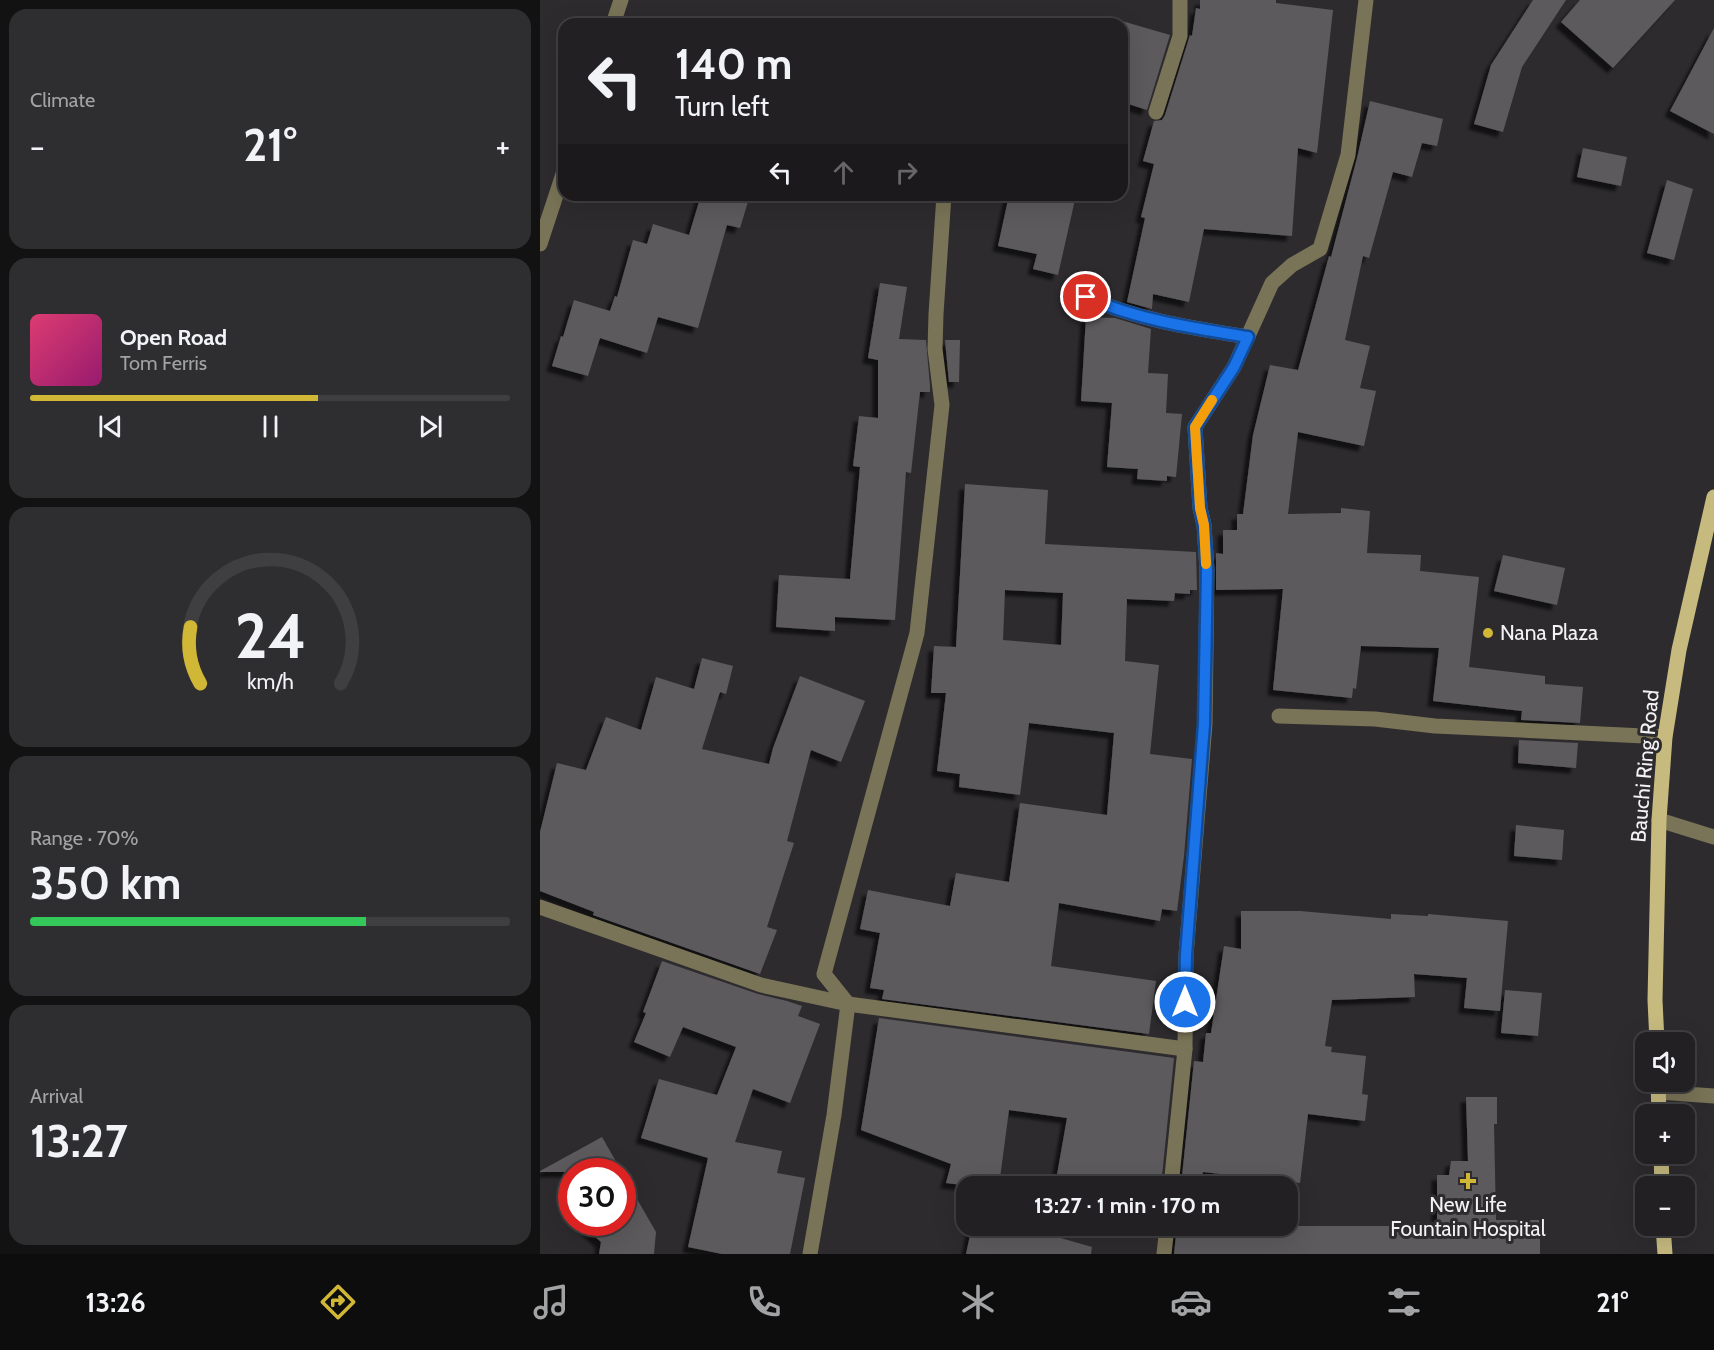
<!DOCTYPE html>
<html lang="en">
<head>
<meta charset="utf-8">
<style>
	:root { --surface:#222022; --page:#2e2d2f; --text:#f1f3f6; --muted:#a2a3a5; --line:#3f3e40; --accent:#d1b736 }
	body { margin:0; font-family:Cabin,sans-serif; background:var(--page); color:var(--text); height:100vh; display:flex; flex-direction:column; font-size:22px; white-space:nowrap }
	* { box-sizing:border-box; margin:0 }
	p { font-size:20px; color:var(--muted) }
	.icon { flex:none; width:33px; height:33px; fill:none; stroke:currentColor; stroke-width:2; stroke-linecap:round; stroke-linejoin:round }
	.map { position:relative; flex:1; overflow:hidden }
	.side { display:flex; flex-direction:column; gap:9px; padding:9px; background:#131213; width:540px }
	.side>* { flex:none }
	.banner { position:absolute; left:18px; top:18px; width:570px; height:183px; border-radius:18px; box-shadow:0 6px 24px #0002,0 0 0 2px var(--line); background:#222022; color:var(--text); overflow:hidden }
	.buttons { position:absolute; left:1095px; top:1032px; display:grid; gap:12px }
	.buttons a { display:grid; place-items:center; width:60px; height:60px; border-radius:12px; background:var(--surface); box-shadow:0 6px 24px #0002,0 0 0 2px var(--line); font-size:30px }
	.speed { position:absolute; left:18px; top:1158px; display:flex; gap:12px; font-size:30px; font-weight:700; text-align:center }
	.speed>* { display:grid; place-content:center; width:78px; height:78px; border-radius:50%; background:var(--surface); box-shadow:0 6px 24px #0002,0 0 0 2px var(--line); line-height:1 }
	.speed .limit { border:9px solid #d22; background:#fff; color:#111 }
	.pin { position:absolute; display:grid; place-items:center; width:51px; height:51px; color:#fff; margin:-26px; border:3px solid #fff; border-radius:50%; box-shadow:0 2px 6px #0007 }
	.me { position:absolute; width:66px; margin:-33px; rotate:0deg; stroke-linejoin:round; filter:drop-shadow(0 0 4px #0008) }
	.turn { display:flex; align-items:center; gap:21px; height:126px; padding:0 18px; font-size:27px }
	.turn .icon { width:78px; height:78px; stroke-width:2.5 }
	.turn b { display:block; font-size:42px; line-height:51px }
	.lanes { display:flex; align-items:center; height:57px; padding:0 18px; background:#0003; justify-content:center; gap:30px; direction:ltr }
	.lanes .off { opacity:.35 }
	.big { font-size:45px; font-weight:700; line-height:1.1 }
	.side .tile { flex:1; display:flex; flex-direction:column; justify-content:center; gap:9px; min-width:0; padding:0 21px; border-radius:18px; background:var(--page) }
	.side .dial { align-items:center; gap:0 }
	.dial svg { height:156px; overflow:visible; fill:none; stroke:var(--line); stroke-width:7; stroke-linecap:round; text-anchor:middle }
	.dial text { fill:var(--text); stroke:none }
	.song { display:flex; align-items:center; gap:18px }
	.cover { width:72px; height:72px; border-radius:9px; background:linear-gradient(135deg,hsl(340 70% 55%),hsl(320 70% 35%)) }
	.played { height:6px; border-radius:3px; background:linear-gradient(90deg,var(--accent) 60%,var(--line) 60%) }
	.keys { display:flex; justify-content:space-around; direction:ltr }
	.heat { display:flex; justify-content:space-between; align-items:center; font-size:33px; direction:ltr }
	.charge { height:9px; border-radius:4px; background:linear-gradient(90deg,#34c759 70%,var(--line) 0) }
	.trip { position:absolute; left:416px; top:1176px; width:342px; height:60px; border-radius:18px; background:var(--surface); box-shadow:0 6px 24px #0002,0 0 0 2px var(--line); font-weight:700; line-height:60px; text-align:center }
	.menu { display:flex; height:96px; justify-content:space-around; align-items:center; background:#0e0d0e; color:var(--muted) }
	.menu .icon { width:42px; height:42px }
	.menu .current { color:var(--accent) }
	.menu b { font-size:27px; color:var(--text) }
	main { display:flex; flex:1; min-height:0 }
	.map>svg:first-child { display:block }
</style>
</head>
<body>
<main>
<section class="side">
<div class="tile"><p>Climate</p>
<div class="heat"><a>−</a><b class="big">21°</b><a>+</a></div>
</div>
<div class="tile">
<div class="song"><i class="cover"></i><div><b>Open Road</b><p>Tom Ferris</p></div></div>
<div class="played"></div>
<div class="keys"><svg class="icon" aria-label="previous" viewBox="0 0 24 24"><path d="M18 5L8 12l10 7zM5 5v14"/></svg><svg class="icon" aria-label="pause" viewBox="0 0 24 24"><path d="M8 5v14M16 5v14"/></svg><svg class="icon" aria-label="next" viewBox="0 0 24 24"><path d="M6 5l10 7-10 7zM19 5v14"/></svg></div>
</div>
<div class="tile dial"><svg viewBox="0 0 100 80">
<path d="M14 69A42 42 0 1 1 86 69"/>
<path d="M14 69A42 42 0 0 1 9 40" stroke="#d1b736"/>
<text x="50" y="56" font-size="32" font-weight="700">24</text>
<text x="50" y="72" font-size="11">km/h</text>
</svg></div>
<div class="tile"><p>Range · 70%</p><b class="big">350 km</b><div class="charge"></div></div>
<div class="tile"><p>Arrival</p><b class="big">13:27</b></div>
</section>
<div class="map">
<svg width="1174" height="1254" viewBox="0 0 1174 1254">
	<defs>
		<filter id="shadow"><feDropShadow dx="-5.5" dy="5.5" stdDeviation="1.5" flood-color="#0009"/></filter>
	</defs>
	<rect width="100%" height="100%" fill="#2d2b2e"/>
	<g fill="#5c5a5d" fill-rule="evenodd" filter="url(#shadow)">
		<polygon points="660,0 736,0 736,3 793,10 777,153 758,148 752,236 664,229 649,302 613,294 612,309 587,302 605,218 601,217 614,164 603,161 614,121 622,120 625,115 650,35 652,36 656,8 660,9"/>
		<polygon points="993,0 1026,0 982,67 963,132 934,124 951,65"/>
		<polygon points="1040,0 1135,0 1073,68 1021,22"/>
		<polygon points="582,21 630,35 607,110 582,102"/>
		<polygon points="1174,28 1174,134 1130,111"/>
		<polygon points="830,101 903,119 897,146 882,143 872,177 853,172 829,258 823,256 805,340 830,346 820,388 836,391 824,446 758,432 748,514 801,513 801,508 830,511 827,553 881,555 880,571 939,577 929,667 1005,676 1005,684 1043,687 1040,723 981,720 982,711 893,701 899,648 821,646 816,689 813,688 812,698 733,690 743,589 676,590 676,553 683,554 683,530 697,530 697,514 703,514 713,435 730,365 758,370 789,256 791,257 817,158"/>
		<polygon points="1043,148 1087,157 1081,186 1037,177"/>
		<polygon points="1127,180 1153,189 1134,260 1107,253"/>
		<polygon points="161,195 210,195 200,228 187,225 158,328 118,317 107,353 60,338 48,376 12,366 21,336 23,337 34,300 70,311 75,296 77,297 93,240 107,244 113,224 149,235"/>
		<polygon points="469,195 536,195 518,275 493,269 497,254 458,246"/>
		<polygon points="340,283 367,287 359,339 386,340 390,386 390,392 380,392 371,473 366,472 355,620 295,617 295,631 236,627 239,575 310,579 320,467 313,466 319,416 338,418 338,360 328,358"/>
		<polygon points="546,317 575,318 611,329 608,373 628,374 626,413 642,414 636,477 627,476 627,481 597,479 598,469 567,467 572,403 541,401"/>
		<polygon points="405,340 420,340 419,382 409,382"/>
		<path d="M425,484L508,490L505,544L656,552L657,590H650V594L635,593L634,601L587,599L585,661L619,665L610,754L652,759L644,856L637,911L622,909L620,921L519,903L511,966L616,981L609,1034L342,999L344,990L330,988L340,933L320,929L328,890L410,906L416,873L469,882L480,803L567,815L574,733L489,723L480,795L419,787L420,774L397,771L406,693H391L394,646L416,647ZM465,590L523,593L521,645L463,640Z"/>
		<polygon points="963,555 1025,568 1017,605 954,591"/>
		<polygon points="162,658 193,666 186,694 180,692 162,749 229,764 233,748 260,676 325,701 301,762 271,750 247,841 254,843 227,927 237,930 220,974 53,915 54,912 0,891 0,832 17,763 46,770 66,717 101,730 116,677 154,689"/>
		<polygon points="979,740 1038,743 1036,768 978,763"/>
		<polygon points="976,825 1024,830 1022,860 974,856"/>
		<polygon points="701,911 760,911 851,919 851,914 888,916 888,914 968,921 960,1011 924,1008 927,978 874,974 875,997 792,1000 785,1046 792,1047 791,1052 826,1056 822,1094 828,1095 825,1121 768,1114 760,1183 663,1172 661,1186 641,1186 654,1061 663,1062 666,1033 671,1033 684,946 701,949"/>
		<polygon points="122,961 218,994 247,1001 262,1006 258,1016 280,1024 250,1103 213,1089 195,1142 242,1151 237,1173 265,1178 250,1254 182,1254 148,1247 168,1158 101,1138 119,1079 177,1095 196,1047 143,1027 130,1057 94,1042 106,1013 103,1012"/>
		<polygon points="965,990 1002,993 998,1036 961,1033"/>
		<polygon points="339,1018 634,1058 621,1186 515,1186 527,1118 469,1110 459,1186 430,1186 406,1183 411,1164 321,1130"/>
		<polygon points="926,1097 957,1097 957,1124 954,1124 956,1220 1000,1220 1000,1254 634,1254 637,1226 874,1226 874,1222 897,1223 897,1175 909,1175 911,1161 928,1161"/>
		<polygon points="62,1137 82,1172 0,1172 0,1171"/>
		<polygon points="82,1173 116,1232 114,1254 59,1254 61,1242 38,1222 82,1222"/>
		<polygon points="432,1226 479,1226 552,1247 551,1254 426,1254"/>
	</g>
	<g fill="none" stroke-linecap="round" stroke-linejoin="round">
		<g stroke="#797357" stroke-width="15">
			<polyline points="73,24 81,0"/>
			<polyline points="616,112 640,36 640,0"/>
			<polyline points="0,244 24,171"/>
			<path d="M546,297C598,320 652,328 708,337"/>
			<polyline points="739,716 835,719 895,726 1125,737"/>
			<polyline points="1119,820 1174,837"/>
			<polyline points="0,907 221,985 308,1004 645,1049"/>
			<polyline points="1118,1092 1174,1096"/>
			<polyline points="631,1186 645,1049 646,955 665,724 667,570 664,525 660,508 655,427 694,367 732,283 752,265 780,249 808,155 826,0"/>
			<polyline points="270,1254 294,1115 308,1004 284,974 377,633 402,405 395,349 396,314 404,195"/>
			<polyline points="624,1254 627,1226"/>
		</g>
		<g stroke="#c6ba7f" stroke-width="15">
			<polyline points="1117,1042 1115,1000 1119,820 1125,737 1139,650 1174,497"/>
			<polyline points="1118,1082 1119,1114"/>
			<polyline points="1121,1154 1122,1186"/>
			<polyline points="1123,1226 1125,1254"/>
		</g>
	</g>
	<g fill="none" stroke-linecap="round" stroke-linejoin="round">
		<g stroke="#114b97" stroke-width="15">
			<path id="route" d="M546,297C598,320 652,328 708,337L694,367L655,427L660,508L664,525L667,570L664,724L646,955L645,1002"/>
		</g>
		<use href="#route" stroke="#1a73e8" stroke-width="10"/>
		<polyline stroke="#f59e0b" stroke-width="10" points="666,564 664,525 660,508 655,427 672,400"/>
	</g>
	<g fill="#d1b736" stroke="#2d2b2e" stroke-width="2">
		<circle cx="948" cy="633" r="6"/>
		<path d="M925 1172h6v6h6v6h-6v6h-6v-6h-6v-6h6z"/>
	</g>
	<g text-anchor="middle" stroke-width="6" stroke-linejoin="round" paint-order="stroke">
		<g font-size="21" fill="#f3f2f4" stroke="#2d2b2e" text-anchor="start">
			<text x="960" y="640">Nana Plaza</text>
			<text x="928" y="1212" text-anchor="middle">New Life<tspan x="928" dy="24">Fountain Hospital</tspan></text>
		</g>
		<g font-size="21" fill="#f3f2f4" stroke="#2d2b2e">
			<text transform="translate(1105 766) rotate(-85)" y="7">Bauchi Ring Road</text>
		</g>
	</g>
</svg>
<div class="buttons">
<a><svg class="icon" aria-label="sound" viewBox="0 0 24 24"><path d="M4 9h4l5-4v14l-5-4H4zM17 9q2 3 0 6"/></svg></a>
<a>+</a>
<a>−</a>
</div>
<div class="speed"><div class="limit">30</div></div>
<div class="pin" style="left:546px;top:297px;background:#d93025"><svg class="icon" aria-label="arrive" viewBox="0 0 24 24"><path d="M6 21V4h12l-3 4 3 4H6"/></svg></div>
<svg class="me" style="left:645px;top:1002px" viewBox="-20 -20 40 40"><circle r="17" fill="#1a73e8" stroke="#fff" stroke-width="3"/><path d="M0-11L8 9 0 5-8 9z" fill="#fff"/></svg>
<div class="trip">13:27 · 1 min · 170 m</div>
<div class="banner">
<div class="turn"><svg class="icon" aria-label="left" viewBox="0 0 24 24"><path d="M17 20v-9H6M10 6l-5 5 5 5"/></svg><div><b>140 m</b>Turn left</div></div>
<div class="lanes"><svg class="icon" aria-label="left" viewBox="0 0 24 24"><path d="M17 20v-9H6M10 6l-5 5 5 5"/></svg><svg class="icon off" aria-label="ahead" viewBox="0 0 24 24"><path d="M12 20V5M6 11l6-6 6 6"/></svg><svg class="icon off" aria-label="right" viewBox="0 0 24 24"><path d="M7 20v-9h11M14 6l5 5-5 5"/></svg></div>
</div>
</div>
</main>
<nav class="menu">
<b>13:26</b>
<svg class="icon current" aria-label="directions" viewBox="0 0 24 24"><path d="M12 3l9 9-9 9-9-9zM9 14v-3h6M13 9l2 2-2 2"/></svg>
<svg class="icon" aria-label="music" viewBox="0 0 24 24"><path d="M9 18V5l10-2v13"/><circle cx="6" cy="18" r="3"/><circle cx="16" cy="16" r="3"/></svg>
<svg class="icon" aria-label="phone" viewBox="0 0 24 24"><path d="M5 4h4l2 5-3 2q2 4 5 5l2-3 5 2v4C11 20 4 13 5 4z"/></svg>
<svg class="icon" aria-label="climate" viewBox="0 0 24 24"><path d="M12 3v18M4 7l16 10M4 17L20 7"/></svg>
<svg class="icon" aria-label="car" viewBox="0 0 24 24"><path d="M5 17H2v-5l4-1 3-4h7l3 4 3 1v5h-3M9 17h6M6 11h13"/><circle cx="7" cy="17" r="2"/><circle cx="17" cy="17" r="2"/></svg>
<svg class="icon" aria-label="filters" viewBox="0 0 24 24"><path d="M4 7h16M4 17h16"/><circle cx="9" cy="7" r="2"/><circle cx="15" cy="17" r="2"/></svg>
<b>21°</b>
</nav>
</body>
</html>
